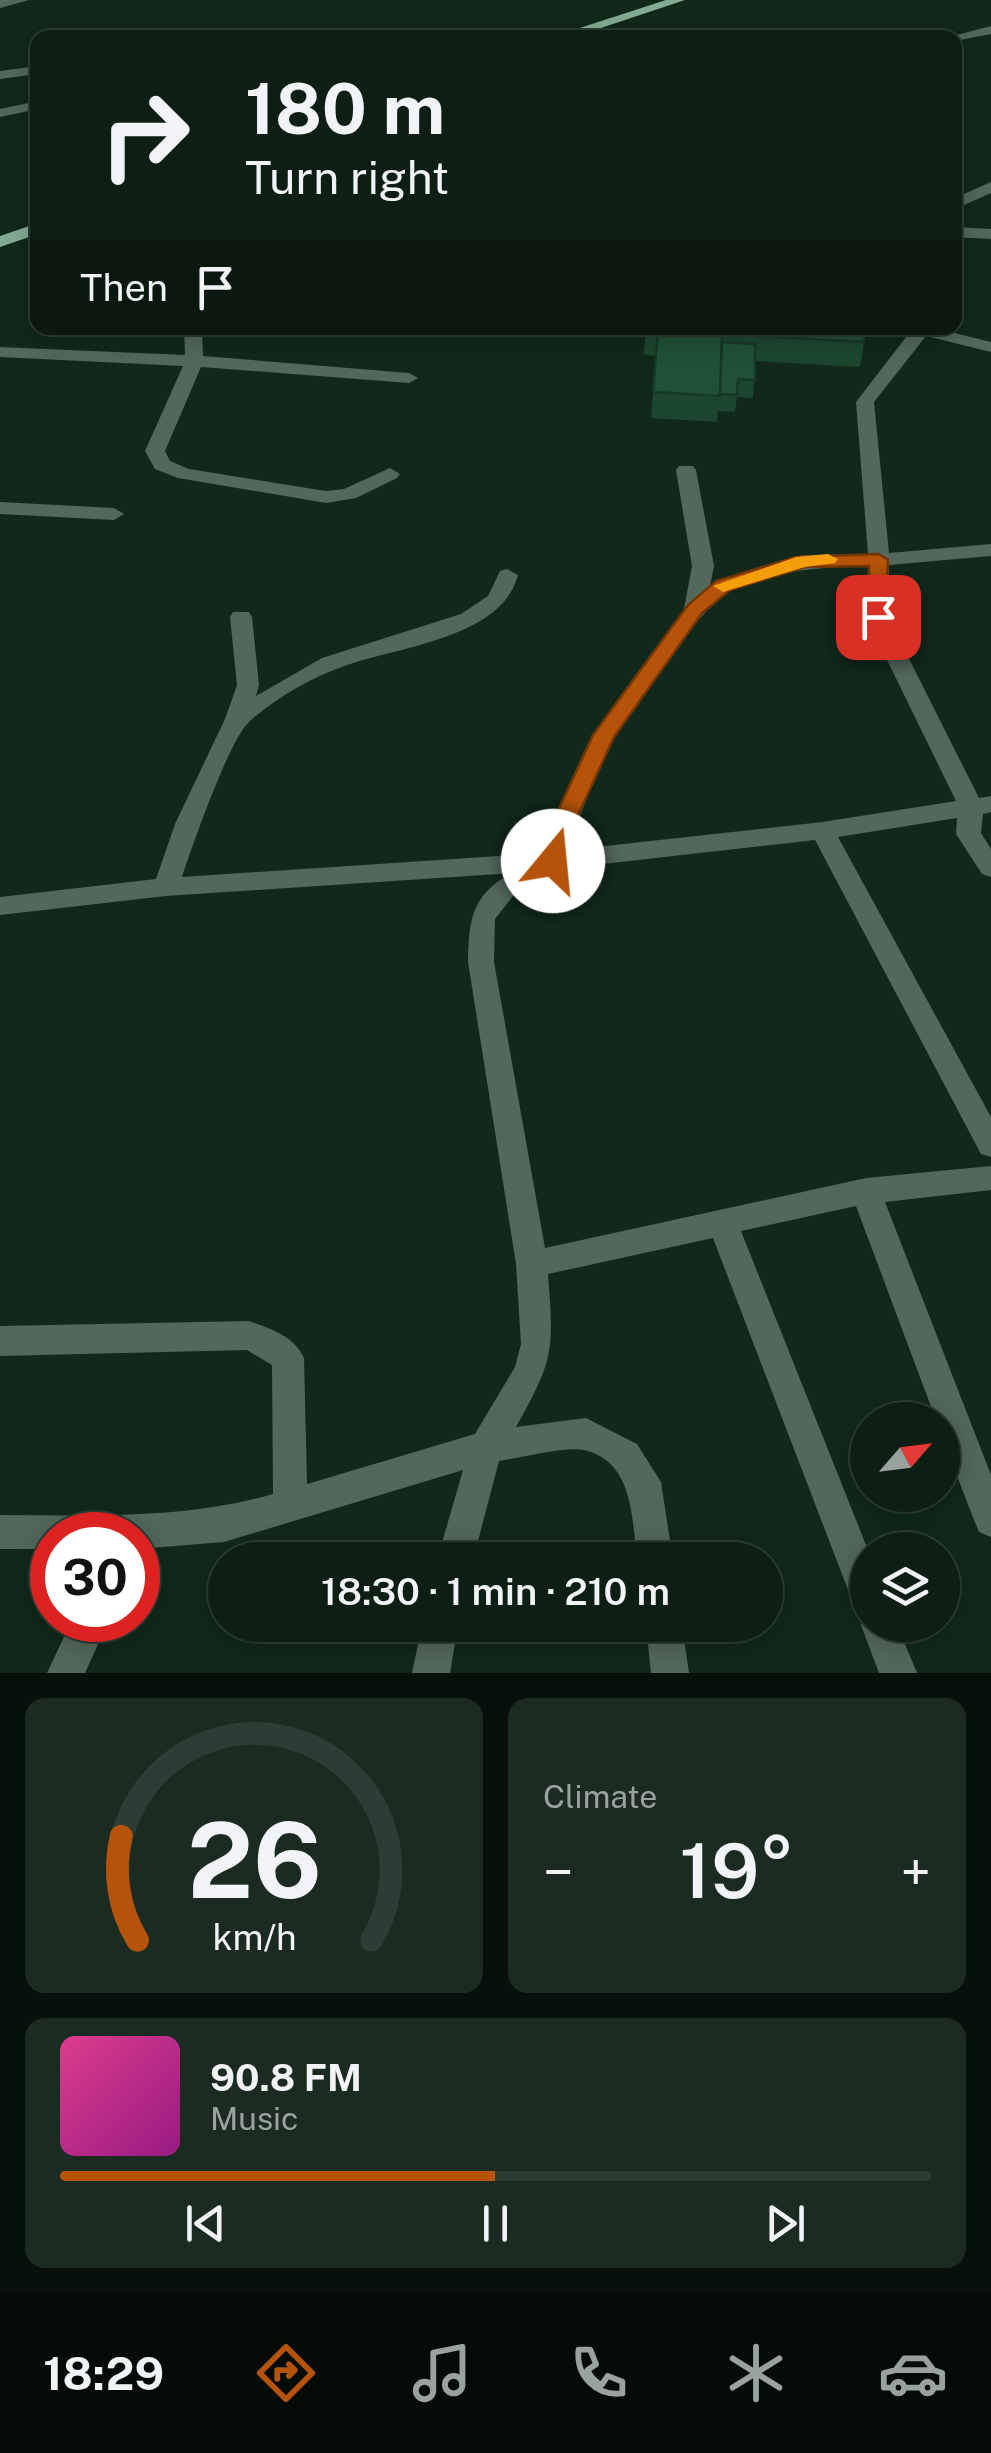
<!DOCTYPE html>
<html lang="en">
<head>
<meta charset="utf-8">
<style>
	:root { --surface:#0d1e14; --page:#1b2b22; --text:#f1f3f6; --muted:#9aa2a0; --line:#2d3c34; --accent:#b45309 }
	body { margin:0; font-family:"Public Sans",sans-serif; background:var(--page); color:var(--text); height:100vh; display:flex; flex-direction:column; font-size:38px; white-space:nowrap }
	* { box-sizing:border-box; margin:0 }
	p { font-size:32px; color:var(--muted) }
	.icon { flex:none; width:55px; height:55px; fill:none; stroke:currentColor; stroke-width:2; stroke-linecap:round; stroke-linejoin:round }
	.map { position:relative; height:1673px; overflow:hidden }
	.side { display:flex; flex-direction:column; gap:25px; padding:25px; background:#07100b; flex:1 }
	.side>* { flex:none }
	.top-card { position:absolute; left:30px; top:30px; width:932px; height:305px; border-radius:20px; box-shadow:0 5px 25px #0003,0 0 0 2px var(--line); background:#0d1e14; color:var(--text); overflow:hidden }
	.needle { width:65px; rotate:62deg }
	.tools { position:absolute; left:850px; top:1402px; display:grid; gap:20px }
	.tools a { display:grid; place-items:center; width:110px; height:110px; border-radius:50%; background:var(--surface); box-shadow:0 5px 25px #0003,0 0 0 2px var(--line); font-size:50px }
	.speed { position:absolute; left:30px; top:1512px; display:flex; gap:20px; font-size:50px; font-weight:700; text-align:center }
	.speed>* { display:grid; place-content:center; width:130px; height:130px; border-radius:50%; background:var(--surface); box-shadow:0 5px 25px #0003,0 0 0 2px var(--line); line-height:1 }
	.speed .limit { border:15px solid #d22; background:#fff; color:#111 }
	.pin { position:absolute; display:grid; place-items:center; width:85px; height:85px; color:#fff; margin:-42px; border-radius:20px; box-shadow:0 5px 15px #0006 }
	.me { position:absolute; width:110px; margin:-55px; rotate:17deg; stroke-linejoin:round; filter:drop-shadow(0 0 8px #0008) }
	.turn { display:flex; align-items:center; gap:35px; height:210px; padding:0 50px; font-size:45px }
	.turn .icon { width:130px; height:130px; stroke-width:2.5 }
	.turn b { display:block; font-size:70px; line-height:85px }
	.then { display:flex; align-items:center; height:95px; padding:0 50px; background:#0003; gap:20px; font-size:38px }
	.big { font-size:75px; font-weight:600; line-height:1.1 }
	.side .widget { flex:1; display:flex; flex-direction:column; justify-content:center; gap:15px; min-width:0; padding:0 35px; border-radius:20px; background:var(--page) }
	.side .dial { align-items:center; gap:0 }
	.dial svg { height:260px; overflow:visible; fill:none; stroke:var(--line); stroke-width:7; stroke-linecap:round; text-anchor:middle }
	.dial text { fill:var(--text); stroke:none }
	.song { display:flex; align-items:center; gap:30px }
	.cover { width:120px; height:120px; border-radius:15px; background:linear-gradient(135deg,hsl(330 70% 55%),hsl(310 70% 35%)) }
	.played { height:10px; border-radius:5px; background:linear-gradient(90deg,var(--accent) 50%,var(--line) 50%) }
	.keys { display:flex; justify-content:space-around; direction:ltr }
	.heat { display:flex; justify-content:space-between; align-items:center; font-size:55px; direction:ltr }
	.side .tiles { flex:1; display:grid; gap:25px; grid-template-columns:1fr 1fr }
	.widget:last-child { grid-column:span 2 }
	.trip { position:absolute; left:208px; top:1542px; width:575px; height:100px; border-radius:50px; background:var(--surface); box-shadow:0 5px 25px #0003,0 0 0 2px var(--line); font-weight:600; line-height:100px; text-align:center }
	.tab-bar { display:flex; height:160px; justify-content:space-around; align-items:center; background:#050c08; color:var(--muted) }
	.tab-bar .icon { width:70px; height:70px }
	.tab-bar .on { color:var(--accent) }
	.tab-bar b { font-size:45px; color:var(--text) }
	.map>svg:first-child { display:block }
</style>
</head>
<body>
<div class="map">
<svg width="991" height="1673" viewBox="0 0 991 1673">
	<rect width="100%" height="100%" fill="#11281b"/>
	<g fill="none" stroke-linecap="round" stroke-linejoin="round">
		<g fill="#53675b" fill-rule="evenodd">
			<polygon points="0,0 29,0 0,8"/>
			<polygon points="991,26 991,34 955,41 955,38 945,38"/>
			<polygon points="38,66 38,74 0,79 0,71"/>
			<polygon points="38,101 38,109 0,117 0,109"/>
			<polygon points="991,182 991,193 955,209 955,198"/>
			<polygon points="955,227 991,229 991,239 955,237"/>
			<polygon points="184,328 202,328 203,356 409,373 418,378 409,383 201,367 165,451 170,461 189,469 326,491 344,489 390,468 400,474 397,478 356,498 326,503 178,478 155,469 145,451 183,366 0,357 0,347 185,355"/>
			<path d="M907,328H934L991,342V352L926,336L874,402L889,553L991,544V556L889,565L888,617L979,798L991,796V812L983,814L981,833L991,849V877L982,874L956,834L957,818L838,837L991,1117V1157L981,1154L815,840L558,869L514,895L495,919L494,962L545,1248L866,1178L991,1166V1190L885,1202L991,1475V1537L979,1532L974,1520L942,1437V1420H936L856,1206L741,1231L868,1550V1625H897L917,1673H879L861,1625L866,1612L855,1608L850,1595L713,1238L548,1274C554,1351 554,1359 516,1427L586,1418L637,1444L661,1482L673,1560H637C632,1520 634,1461 584,1450C565,1446 520,1458 499,1461L473,1560H437L463,1470L224,1542L138,1549V1535H52V1549H0V1515C93,1515 183,1520 273,1494L272,1365L247,1350L0,1356V1326L249,1321C271,1329 294,1336 304,1358L307,1484L475,1434L515,1367L521,1344L516,1264L468,962C469,920 471,895 512,873L166,896L0,915V897L156,879L175,824L225,719L237,685L230,617L233,612H249L252,617L259,685L256,696L322,658L461,614L488,596L500,571L507,569L518,575C502,639 395,647 342,667C310,678 274,699 249,722C229,740 192,847 182,877L543,853L556,813L592,735L684,609L692,566L676,470L679,466H693L696,470L714,566L710,586L803,555L868,554L856,402L910,332ZM868,566L866,617L956,801L822,822L569,850C581,812 595,772 615,737C633,704 702,603 734,589C778,570 821,567 868,566Z"/>
			<polygon points="0,502 114,508 124,514 114,520 0,514"/>
			<polygon points="72,1620 109,1620 85,1673 47,1673"/>
			<polygon points="422,1625 458,1625 450,1673 412,1673"/>
			<polygon points="646,1625 682,1625 689,1673 651,1673"/>
		</g>
		<g fill="#82ac92" fill-rule="evenodd">
			<polygon points="666,0 685,0 571,38 549,38"/>
			<polygon points="38,223 38,234 0,247 0,236"/>
		</g>
	</g>
	<polygon fill="#1c462f" points="646,328 864,342 860,367 755,361 753,398 737,397 735,412 718,411 717,422 651,418 656,356 644,355"/>
	<g fill="#205137" stroke="#163926" stroke-width="2.5">
		<polygon points="646,328 863,328 864,342 722,334 720,396 653,392 658,331 645,330"/>
		<polygon points="722,342 755,344 755,380 738,379 737,395 720,394"/>
	</g>
	<polygon fill="#b45309" stroke="#753606" stroke-width="2.5" points="879,554 888,560 885,621 878,623 868,617 869,566 805,567 730,590 702,613 614,737 579,813 561,867 545,867 542,861 557,813 593,735 688,605 716,581 796,557"/>
	<polygon fill="#f59e0b" points="828,554 838,559 835,563 805,567 723,592 713,586 796,557"/>
</svg>
<div class="tools">
<a><svg class="needle" viewBox="-14 -14 28 28"><path d="M0-13l5 13h-10z" fill="#e53935"/><path d="M0 13l5-13h-10z" fill="#9aa2a0"/></svg></a>
<a><svg class="icon" aria-label="layers" viewBox="0 0 24 24"><path d="M12 4l9 5-9 5-9-5zM3 14l9 5 9-5"/></svg></a>
</div>
<div class="speed"><div class="limit">30</div></div>
<div class="pin" style="left:878px;top:617px;background:#d93025"><svg class="icon" aria-label="arrive" viewBox="0 0 24 24"><path d="M6 21V4h12l-3 4 3 4H6"/></svg></div>
<svg class="me" style="left:553px;top:861px" viewBox="-20 -20 40 40"><circle r="19" fill="#fff"/><path d="M0-13L10 11 0 6-10 11z" fill="#b45309"/></svg>
<div class="trip">18:30 · 1 min · 210 m</div>
<div class="top-card">
<div class="turn"><svg class="icon" aria-label="right" viewBox="0 0 24 24"><path d="M7 20v-9h11M14 6l5 5-5 5"/></svg><div><b>180 m</b>Turn right</div></div>
<div class="then">Then<svg class="icon" aria-label="arrive" viewBox="0 0 24 24"><path d="M6 21V4h12l-3 4 3 4H6"/></svg></div>
</div>
</div>
<section class="side">
<div class="tiles">
<div class="widget dial"><svg viewBox="0 0 100 80">
<path d="M14 69A42 42 0 1 1 86 69"/>
<path d="M14 69A42 42 0 0 1 9 37" stroke="#b45309"/>
<text x="50" y="56" font-size="32" font-weight="700">26</text>
<text x="50" y="72" font-size="11">km/h</text>
</svg></div>
<div class="widget"><p>Climate</p>
<div class="heat"><a>−</a><b class="big">19°</b><a>+</a></div>
</div>
<div class="widget">
<div class="song"><i class="cover"></i><div><b>90.8 FM</b><p>Music</p></div></div>
<div class="played"></div>
<div class="keys"><svg class="icon" aria-label="previous" viewBox="0 0 24 24"><path d="M18 5L8 12l10 7zM5 5v14"/></svg><svg class="icon" aria-label="pause" viewBox="0 0 24 24"><path d="M8 5v14M16 5v14"/></svg><svg class="icon" aria-label="next" viewBox="0 0 24 24"><path d="M6 5l10 7-10 7zM19 5v14"/></svg></div>
</div>
</div>
</section>
<nav class="tab-bar">
<b>18:29</b>
<svg class="icon on" aria-label="directions" viewBox="0 0 24 24"><path d="M12 3l9 9-9 9-9-9zM9 14v-3h6M13 9l2 2-2 2"/></svg>
<svg class="icon" aria-label="music" viewBox="0 0 24 24"><path d="M9 18V5l10-2v13"/><circle cx="6" cy="18" r="3"/><circle cx="16" cy="16" r="3"/></svg>
<svg class="icon" aria-label="phone" viewBox="0 0 24 24"><path d="M5 4h4l2 5-3 2q2 4 5 5l2-3 5 2v4C11 20 4 13 5 4z"/></svg>
<svg class="icon" aria-label="climate" viewBox="0 0 24 24"><path d="M12 3v18M4 7l16 10M4 17L20 7"/></svg>
<svg class="icon" aria-label="car" viewBox="0 0 24 24"><path d="M5 17H2v-5l4-1 3-4h7l3 4 3 1v5h-3M9 17h6M6 11h13"/><circle cx="7" cy="17" r="2"/><circle cx="17" cy="17" r="2"/></svg>
</nav>
</body>
</html>
